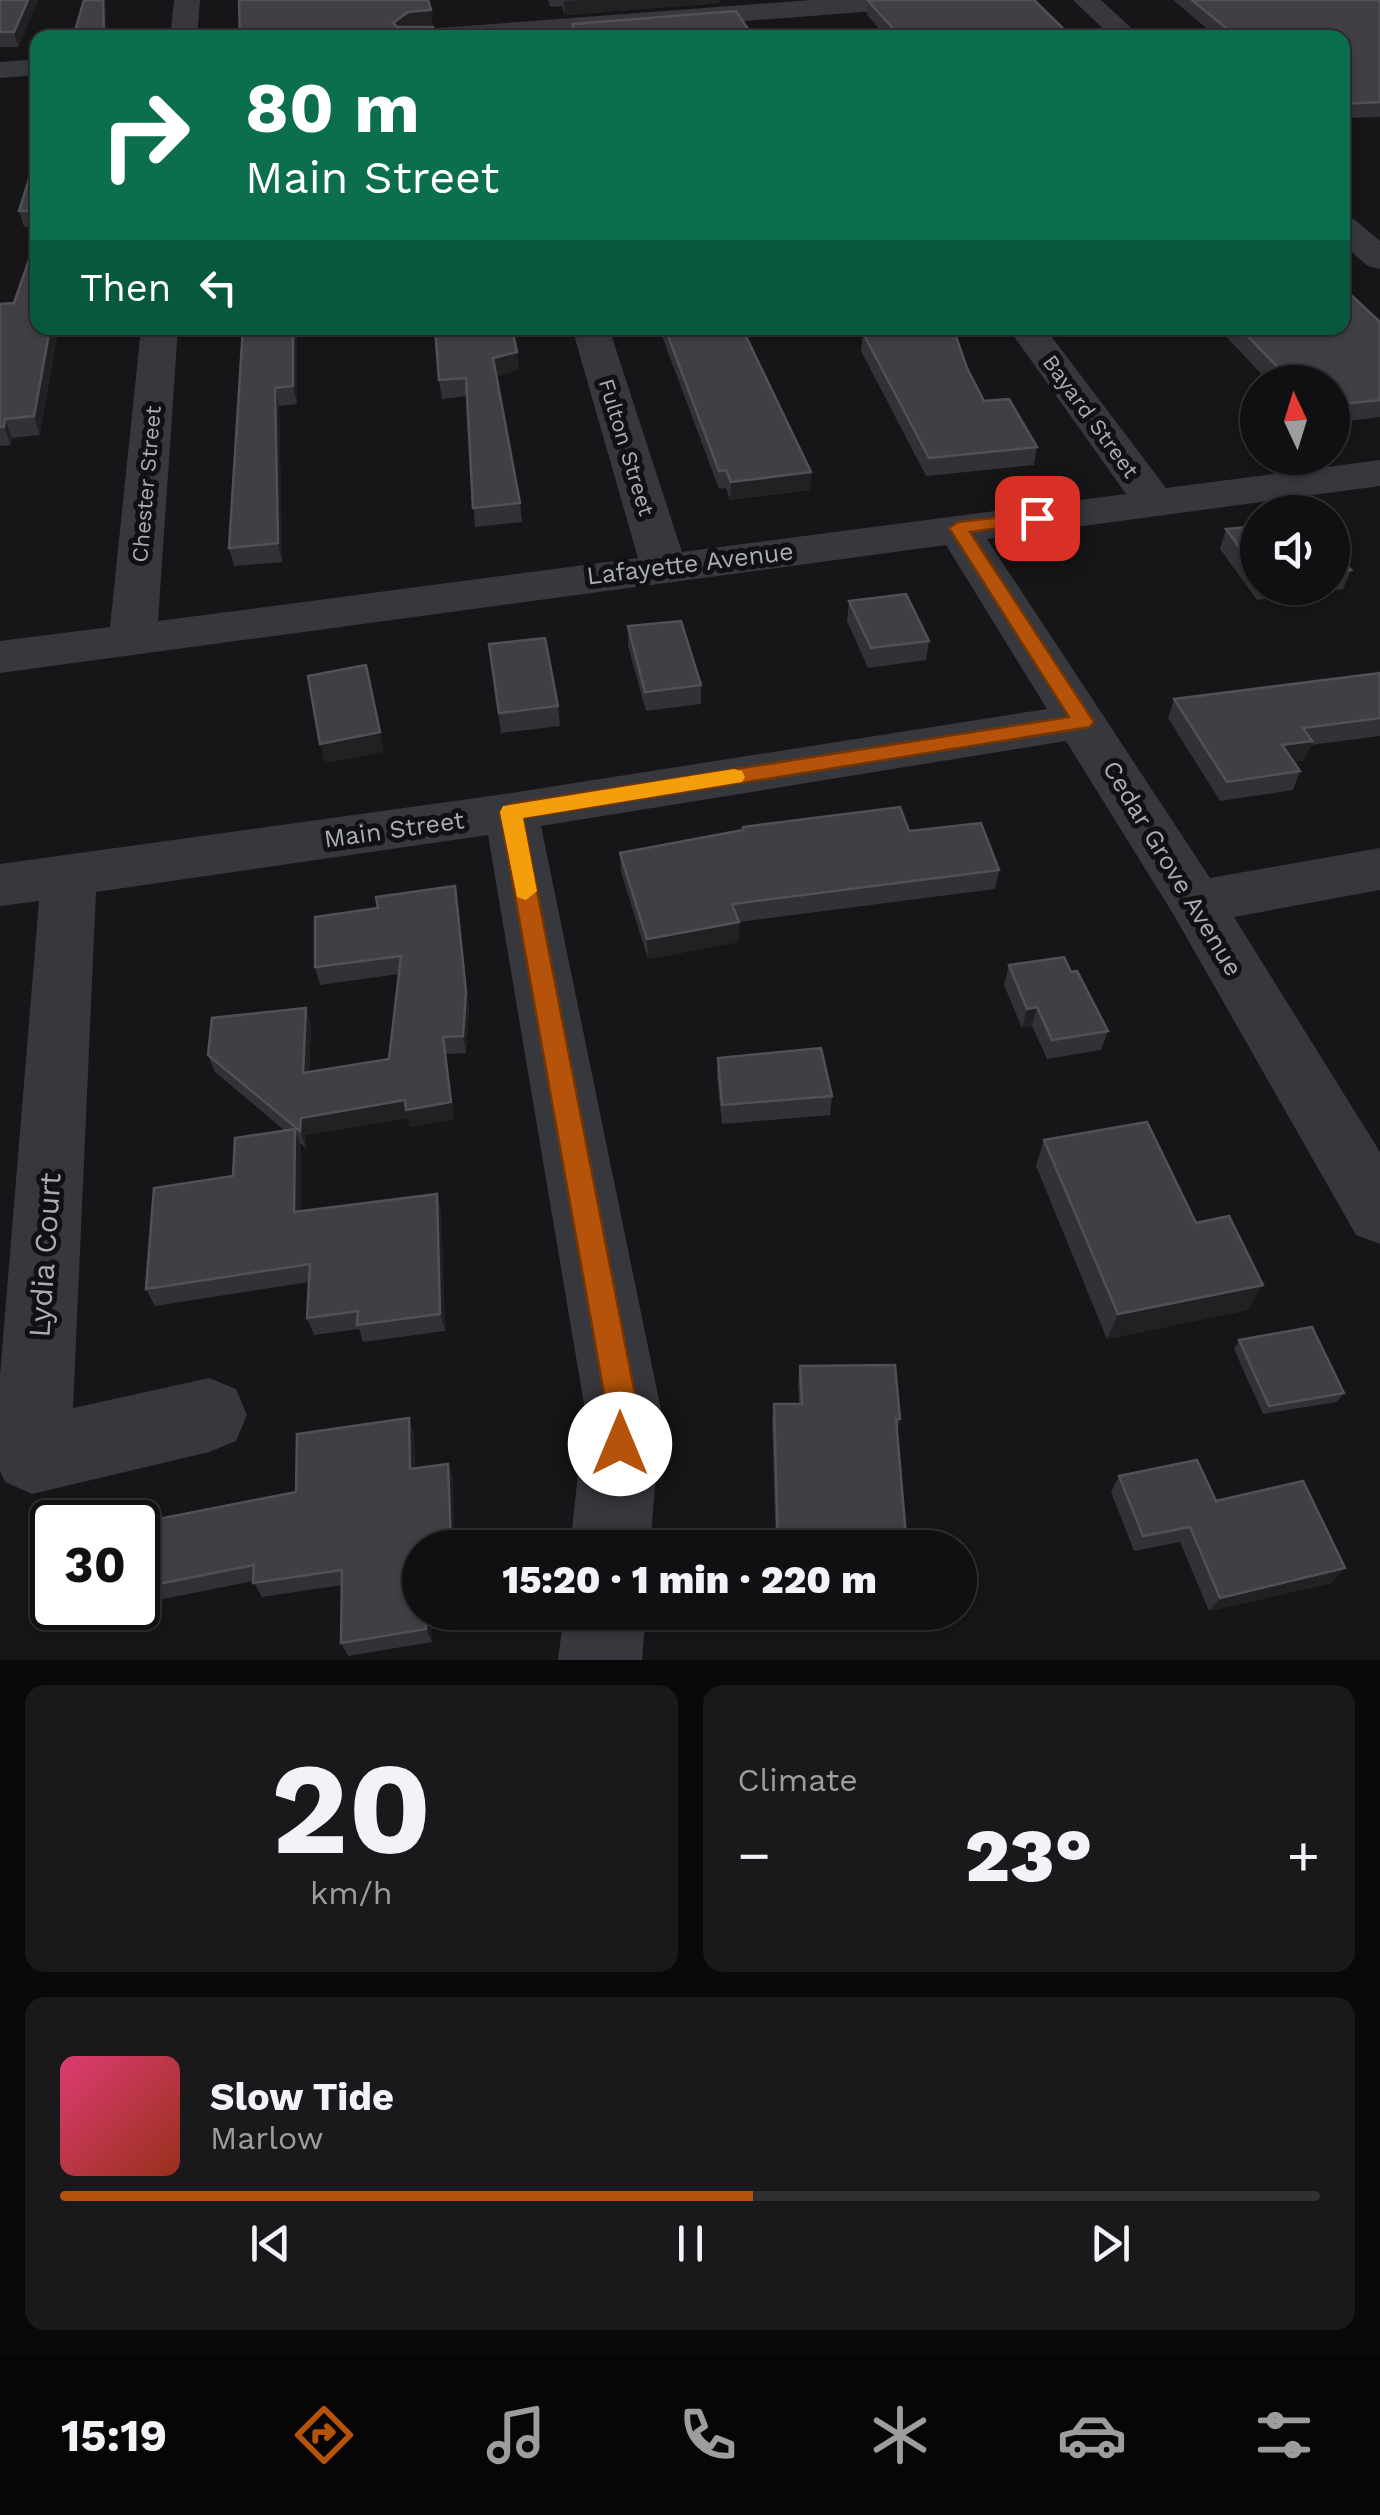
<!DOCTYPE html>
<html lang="en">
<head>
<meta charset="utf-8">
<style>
	:root { --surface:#101012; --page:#19191b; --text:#f1f3f6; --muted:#9c9d9f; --line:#303032; --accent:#b45309 }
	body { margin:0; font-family:"Work Sans",sans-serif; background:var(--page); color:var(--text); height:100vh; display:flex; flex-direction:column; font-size:38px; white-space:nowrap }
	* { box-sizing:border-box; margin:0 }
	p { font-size:32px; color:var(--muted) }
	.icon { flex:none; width:55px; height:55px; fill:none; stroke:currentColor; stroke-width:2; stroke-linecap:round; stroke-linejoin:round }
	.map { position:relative; height:1660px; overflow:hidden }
	.drawer { display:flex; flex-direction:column; gap:25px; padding:25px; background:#09090a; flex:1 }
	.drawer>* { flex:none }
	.top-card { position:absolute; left:30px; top:30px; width:1320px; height:305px; border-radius:20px; box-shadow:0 2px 8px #0004,0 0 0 2px var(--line); background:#0b6e4f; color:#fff; overflow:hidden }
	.needle { width:65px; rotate:356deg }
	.buttons { position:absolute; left:1240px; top:365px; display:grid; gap:20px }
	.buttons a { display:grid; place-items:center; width:110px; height:110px; border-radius:50%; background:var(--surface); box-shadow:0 2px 8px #0004,0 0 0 2px var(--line); font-size:50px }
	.speed { position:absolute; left:30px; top:1500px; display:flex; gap:20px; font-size:50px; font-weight:700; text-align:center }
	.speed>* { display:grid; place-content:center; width:130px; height:130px; border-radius:50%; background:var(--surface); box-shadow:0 2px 8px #0004,0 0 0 2px var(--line); line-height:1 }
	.speed .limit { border:5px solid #111; border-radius:15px; background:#fff; color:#111 }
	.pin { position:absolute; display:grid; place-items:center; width:85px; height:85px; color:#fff; margin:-42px; border-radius:20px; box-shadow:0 5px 15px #0006 }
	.me { position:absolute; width:110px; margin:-55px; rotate:0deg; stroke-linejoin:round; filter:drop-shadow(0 0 8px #0008) }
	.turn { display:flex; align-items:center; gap:35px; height:210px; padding:0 50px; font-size:45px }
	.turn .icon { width:130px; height:130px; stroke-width:2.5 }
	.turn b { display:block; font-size:70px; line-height:85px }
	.then { display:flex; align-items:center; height:95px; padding:0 50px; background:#0003; gap:20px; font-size:38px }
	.big { font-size:75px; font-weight:800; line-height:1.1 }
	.drawer .widget { flex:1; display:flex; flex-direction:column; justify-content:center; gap:15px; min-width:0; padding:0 35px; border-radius:20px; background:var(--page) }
	.drawer .dial { align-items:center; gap:0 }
	.dial b { font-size:130px; line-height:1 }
	.song { display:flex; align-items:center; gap:30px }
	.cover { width:120px; height:120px; border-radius:15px; background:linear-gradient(135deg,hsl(340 70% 55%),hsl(10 70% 35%)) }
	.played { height:10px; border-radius:5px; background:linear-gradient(90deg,var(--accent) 55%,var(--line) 55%) }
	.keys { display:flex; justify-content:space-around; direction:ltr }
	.heat { display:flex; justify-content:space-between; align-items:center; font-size:55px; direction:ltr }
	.drawer .tiles { flex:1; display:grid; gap:25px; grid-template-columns:1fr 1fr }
	.widget:last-child { grid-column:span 2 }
	.trip { position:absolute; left:402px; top:1530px; width:575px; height:100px; border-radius:50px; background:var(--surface); box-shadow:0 2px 8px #0004,0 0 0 2px var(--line); font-weight:800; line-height:100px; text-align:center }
	.tabs { display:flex; height:160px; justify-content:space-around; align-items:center; background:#060607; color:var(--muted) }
	.tabs .icon { width:70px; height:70px }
	.tabs .selected { color:var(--accent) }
	.tabs b { font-size:45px; color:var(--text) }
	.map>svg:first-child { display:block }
</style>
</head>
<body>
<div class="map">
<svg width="1380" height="1660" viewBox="0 0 1380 1660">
	<rect width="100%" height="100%" fill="#161618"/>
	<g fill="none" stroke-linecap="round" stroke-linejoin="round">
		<g fill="#37383d" fill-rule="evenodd">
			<polygon points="174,0 200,0 197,38 170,38"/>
			<polygon points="811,0 927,0 914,8 525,38 399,38 412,30"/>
			<polygon points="1073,0 1101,0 1142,38 1113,38"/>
			<polygon points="38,59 38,75 0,78 0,62"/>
			<polygon points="1342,216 1354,219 1380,241 1380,269 1368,266 1342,244"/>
			<polygon points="141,328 178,328 158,621 638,558 572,328 609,328 682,552 1126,494 1008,328 1045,328 1166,488 1380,460 1380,486 987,539 1210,878 1380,848 1380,890 1234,917 1380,1152 1380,1244 1356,1235 1175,917 1066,741 541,826 661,1410 650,1548 570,1548 585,1410 488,835 96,892 73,1408 209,1378 236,1389 247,1415 236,1441 209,1452 32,1494 5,1482 0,1471 0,1375 39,901 0,906 0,864 511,793 1047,709 946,545 0,673 0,641 110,627"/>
			<polygon points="564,1612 646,1612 642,1660 558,1660"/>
		</g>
	</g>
	<g fill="#323236">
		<polygon points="0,0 38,0 18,47 0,47"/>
		<polygon points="548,0 720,0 720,3 565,15 562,6 550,7"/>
		<polygon points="1173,0 1380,0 1380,117 1342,118 1342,38 1218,38"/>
		<polygon points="868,1 1073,38 887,38 867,15"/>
		<polygon points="38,151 38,226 24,227 19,211"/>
		<polygon points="1347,299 1380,322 1380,417 1332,423 1332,382 1269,382 1218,328 1342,328"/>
		<polygon points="0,304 40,435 12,438 11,445 0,446"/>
		<polygon points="243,328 297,328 297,404 279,406 282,562 234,566 229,548"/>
		<polygon points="659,328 742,328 811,472 810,490 730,500 726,488 719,489"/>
		<polygon points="869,328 953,328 967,368 984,401 1037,447 1034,465 926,476 861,351 863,333 872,333"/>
		<polygon points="519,370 496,376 520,503 522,522 475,527 467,396 442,399 439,380"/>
		<polygon points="1258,526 1258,588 1332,588 1332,548 1351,570 1343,589 1257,600 1220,549 1226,529"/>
		<polygon points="849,601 929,641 926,660 868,668 847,621"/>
		<polygon points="628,626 701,685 701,704 646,711 628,646"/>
		<polygon points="489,644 558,706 560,726 501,733"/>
		<polygon points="1380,673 1380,736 1311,745 1304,760 1293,762 1300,771 1293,790 1220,801 1168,718 1174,699"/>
		<polygon points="909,831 999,870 995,889 739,922 738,942 648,959 621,872 620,853"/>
		<polygon points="458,904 469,1009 466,1053 446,1054 454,1119 410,1127 408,1118 306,1135 306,1148 300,1143 301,1148 301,1211 437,1194 441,1212 445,1331 363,1342 359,1329 314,1335 307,1318 309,1282 155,1306 146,1289 233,1176 285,1131 215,1072 208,1055 306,1008 311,1025 309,1072 389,1059 399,974 320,985 315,967"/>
		<polygon points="1009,965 1071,972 1108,1031 1101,1050 1047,1059 1032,1026 1022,1028 1004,985"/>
		<polygon points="718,1058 832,1096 830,1115 722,1124 717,1077"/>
		<polygon points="1044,1140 1196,1223 1248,1310 1107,1339 1036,1166"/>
		<polygon points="1239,1340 1344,1393 1337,1402 1263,1414 1234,1349"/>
		<polygon points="800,1366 900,1419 897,1430 907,1548 776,1548 772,1420 774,1404 799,1404 798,1382"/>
		<polygon points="409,1418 414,1435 415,1468 453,1479 420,1548 432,1642 348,1656 341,1643 342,1585 262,1597 253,1581 143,1603 138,1596 138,1523 296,1492"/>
		<polygon points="1119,1476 1216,1501 1332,1583 1209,1611 1180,1542 1134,1551 1111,1492"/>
	</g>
	<g fill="#212124">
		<polygon points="28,0 38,0 18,47 14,32"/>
		<polygon points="103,0 106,0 107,38 104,38"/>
		<polygon points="582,0 720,0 720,3 565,15 564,1"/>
		<polygon points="431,10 433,25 410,27 395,37 393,23 408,12"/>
		<polygon points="50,328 59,328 40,435 34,416"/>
		<polygon points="293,328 297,328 297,404 293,386"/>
		<polygon points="517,352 519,370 494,376 493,358"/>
		<polygon points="275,388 279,406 282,562 278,543"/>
		<polygon points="5,419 12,438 11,445 4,427"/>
		<polygon points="811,472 810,490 730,500 731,482"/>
		<polygon points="370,685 384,752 325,763 320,744"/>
		<polygon points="1312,741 1304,760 1275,764 1282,745"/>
		<polygon points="455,886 469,1009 466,1053 463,1036"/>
		<polygon points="739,922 738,942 648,959 647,939"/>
		<polygon points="1037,1007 1032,1026 1022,1028 1027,1009"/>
		<polygon points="306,1008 311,1025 308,1090 303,1073"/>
		<polygon points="443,1037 454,1119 410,1127 408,1118 306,1135 306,1148 300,1131 301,1118 405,1100"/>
		<polygon points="295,1129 301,1148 301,1230 294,1212"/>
		<polygon points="437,1194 441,1212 445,1331 440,1314"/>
		<polygon points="1263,1285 1248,1310 1107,1339 1118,1314"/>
		<polygon points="409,1418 414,1435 415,1484 410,1469"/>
		<polygon points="448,1464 453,1479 455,1548 451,1547"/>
		<polygon points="1345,1568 1332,1583 1209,1611 1220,1598"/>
		<polygon points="426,1612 431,1612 432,1642 426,1629"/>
	</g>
	<g fill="#3f3f44" stroke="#4f5156" stroke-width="2.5">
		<polygon points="0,0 28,0 14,32 0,32"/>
		<polygon points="84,0 103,0 104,38 73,38"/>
		<polygon points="239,0 428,0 431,10 408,12 393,23 397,27 433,27 435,38 240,38"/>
		<polygon points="881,0 1034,0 1073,38 902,38 868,1"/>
		<polygon points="1192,0 1380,0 1380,102 1342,104 1342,38 1238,38"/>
		<polygon points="736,11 754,38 577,38 572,24"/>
		<polygon points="38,151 38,210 19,211"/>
		<polygon points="38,234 38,328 50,328 34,416 5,419 4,427 0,427 0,304 14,303"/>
		<polygon points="1342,294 1347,299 1351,295 1380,322 1380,400 1332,405 1332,382 1292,382 1240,328 1342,328"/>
		<polygon points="243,328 293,328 293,386 275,388 278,543 229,548"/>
		<polygon points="435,328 512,328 517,352 493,358 520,503 473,508 466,378 439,380"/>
		<polygon points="665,328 742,328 811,472 731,482 726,470 719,471"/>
		<polygon points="881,328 953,328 967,368 984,401 1009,399 1037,447 929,458 863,333 884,332"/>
		<polygon points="1258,526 1258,573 1226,529"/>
		<polygon points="1332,548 1351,570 1332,572"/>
		<polygon points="906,594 929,641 871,648 849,601"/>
		<polygon points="681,621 701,685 645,692 628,626"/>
		<polygon points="545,638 558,706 499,713 489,644"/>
		<polygon points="366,665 380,732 320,744 308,676"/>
		<polygon points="1380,673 1380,718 1303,728 1312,741 1282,745 1300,771 1227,782 1174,699"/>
		<polygon points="900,807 909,831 981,823 999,870 732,904 739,922 647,939 620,853 743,830 743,827"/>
		<polygon points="455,886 466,992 463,1036 443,1037 451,1102 406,1110 405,1100 301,1118 300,1131 208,1055 212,1018 306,1008 303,1073 389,1059 401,956 315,967 315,917 378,908 376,897"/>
		<polygon points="1064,957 1071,972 1077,971 1108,1031 1052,1040 1037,1007 1027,1009 1009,965"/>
		<polygon points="821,1048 832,1096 722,1105 718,1058"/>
		<polygon points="1147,1122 1196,1223 1229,1216 1263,1285 1118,1314 1044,1140"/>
		<polygon points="295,1129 294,1212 437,1194 440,1314 357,1325 358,1311 307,1318 310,1264 146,1289 154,1188 233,1176 235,1138"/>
		<polygon points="1312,1327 1344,1393 1269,1406 1239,1340"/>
		<polygon points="895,1365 900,1419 896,1419 907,1548 778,1548 774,1404 802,1404 800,1366"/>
		<polygon points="409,1418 410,1469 448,1464 451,1547 420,1548 420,1612 426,1612 426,1629 341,1643 342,1570 253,1583 254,1565 138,1588 138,1523 296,1492 297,1434"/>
		<polygon points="1197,1460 1216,1501 1303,1481 1345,1568 1220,1598 1190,1527 1143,1536 1119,1476"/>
	</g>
	<polygon fill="#b45309" stroke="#753606" stroke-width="2.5" points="1037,513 1046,518 1044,522 970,532 1094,722 1090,727 523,818 638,1410 631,1456 620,1460 608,1456 604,1444 607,1410 500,812 511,804 1069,717 949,528 958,522"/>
	<polygon fill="#f59e0b" points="734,769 742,771 745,777 742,782 523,818 537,891 526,900 517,897 500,812 503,806"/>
	<g text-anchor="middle" stroke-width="10" stroke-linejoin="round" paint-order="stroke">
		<g font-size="22" fill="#a8adb8" stroke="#111113">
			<text transform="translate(1091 416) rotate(54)" y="8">Bayard Street</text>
			<text transform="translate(627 447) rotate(73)" y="8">Fulton Street</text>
			<text transform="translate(146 484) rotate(-85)" y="8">Chester Street</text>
		</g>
		<g font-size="25" fill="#a8adb8" stroke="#111113">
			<text transform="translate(690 563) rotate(-7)" y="9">Lafayette Avenue</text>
			<text transform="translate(394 829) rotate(-8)" y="9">Main Street</text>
			<text transform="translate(1173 868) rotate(59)" y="9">Cedar Grove Avenue</text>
		</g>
		<g font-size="30" fill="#a8adb8" stroke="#111113">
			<text transform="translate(45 1255) rotate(-86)" y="10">Lydia Court</text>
		</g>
	</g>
</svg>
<div class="buttons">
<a><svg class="needle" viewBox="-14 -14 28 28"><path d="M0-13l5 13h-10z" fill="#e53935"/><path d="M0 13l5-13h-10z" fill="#9c9d9f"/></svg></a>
<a><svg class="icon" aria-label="sound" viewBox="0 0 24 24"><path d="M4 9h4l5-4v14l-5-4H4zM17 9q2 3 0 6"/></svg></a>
</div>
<div class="speed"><div class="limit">30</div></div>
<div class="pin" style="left:1037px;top:518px;background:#d93025"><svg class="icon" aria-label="arrive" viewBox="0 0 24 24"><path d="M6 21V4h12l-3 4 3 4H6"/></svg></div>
<svg class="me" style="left:620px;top:1444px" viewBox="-20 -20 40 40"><circle r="19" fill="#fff"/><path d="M0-13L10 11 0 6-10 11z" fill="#b45309"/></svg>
<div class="trip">15:20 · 1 min · 220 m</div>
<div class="top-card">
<div class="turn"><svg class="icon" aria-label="right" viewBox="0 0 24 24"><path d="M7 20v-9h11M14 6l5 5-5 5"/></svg><div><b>80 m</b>Main Street</div></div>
<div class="then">Then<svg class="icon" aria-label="left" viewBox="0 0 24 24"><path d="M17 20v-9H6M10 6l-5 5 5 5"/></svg></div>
</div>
</div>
<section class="drawer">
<div class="tiles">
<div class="widget dial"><b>20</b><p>km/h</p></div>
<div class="widget"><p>Climate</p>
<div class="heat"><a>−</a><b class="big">23°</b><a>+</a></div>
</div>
<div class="widget">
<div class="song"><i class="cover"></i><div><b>Slow Tide</b><p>Marlow</p></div></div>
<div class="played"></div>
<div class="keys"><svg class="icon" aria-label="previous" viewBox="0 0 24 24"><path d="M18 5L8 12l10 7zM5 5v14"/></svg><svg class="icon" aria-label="pause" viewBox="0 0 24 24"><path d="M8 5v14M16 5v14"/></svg><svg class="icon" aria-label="next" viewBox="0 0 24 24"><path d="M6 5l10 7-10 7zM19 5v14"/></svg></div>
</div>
</div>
</section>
<nav class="tabs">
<b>15:19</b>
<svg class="icon selected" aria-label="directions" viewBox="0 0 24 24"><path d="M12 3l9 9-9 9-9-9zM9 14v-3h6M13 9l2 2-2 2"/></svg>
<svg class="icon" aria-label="music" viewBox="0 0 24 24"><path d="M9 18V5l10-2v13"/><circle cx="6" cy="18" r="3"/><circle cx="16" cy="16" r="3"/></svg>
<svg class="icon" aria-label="phone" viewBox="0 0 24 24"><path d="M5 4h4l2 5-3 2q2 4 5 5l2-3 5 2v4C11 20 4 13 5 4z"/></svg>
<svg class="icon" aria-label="climate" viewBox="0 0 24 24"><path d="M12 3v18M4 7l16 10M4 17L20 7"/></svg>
<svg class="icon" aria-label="car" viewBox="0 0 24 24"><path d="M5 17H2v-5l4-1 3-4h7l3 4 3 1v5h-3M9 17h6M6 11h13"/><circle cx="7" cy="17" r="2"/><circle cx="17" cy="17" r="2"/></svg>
<svg class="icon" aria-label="filters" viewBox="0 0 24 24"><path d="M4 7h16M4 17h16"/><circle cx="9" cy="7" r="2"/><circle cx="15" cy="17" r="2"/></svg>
</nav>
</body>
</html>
